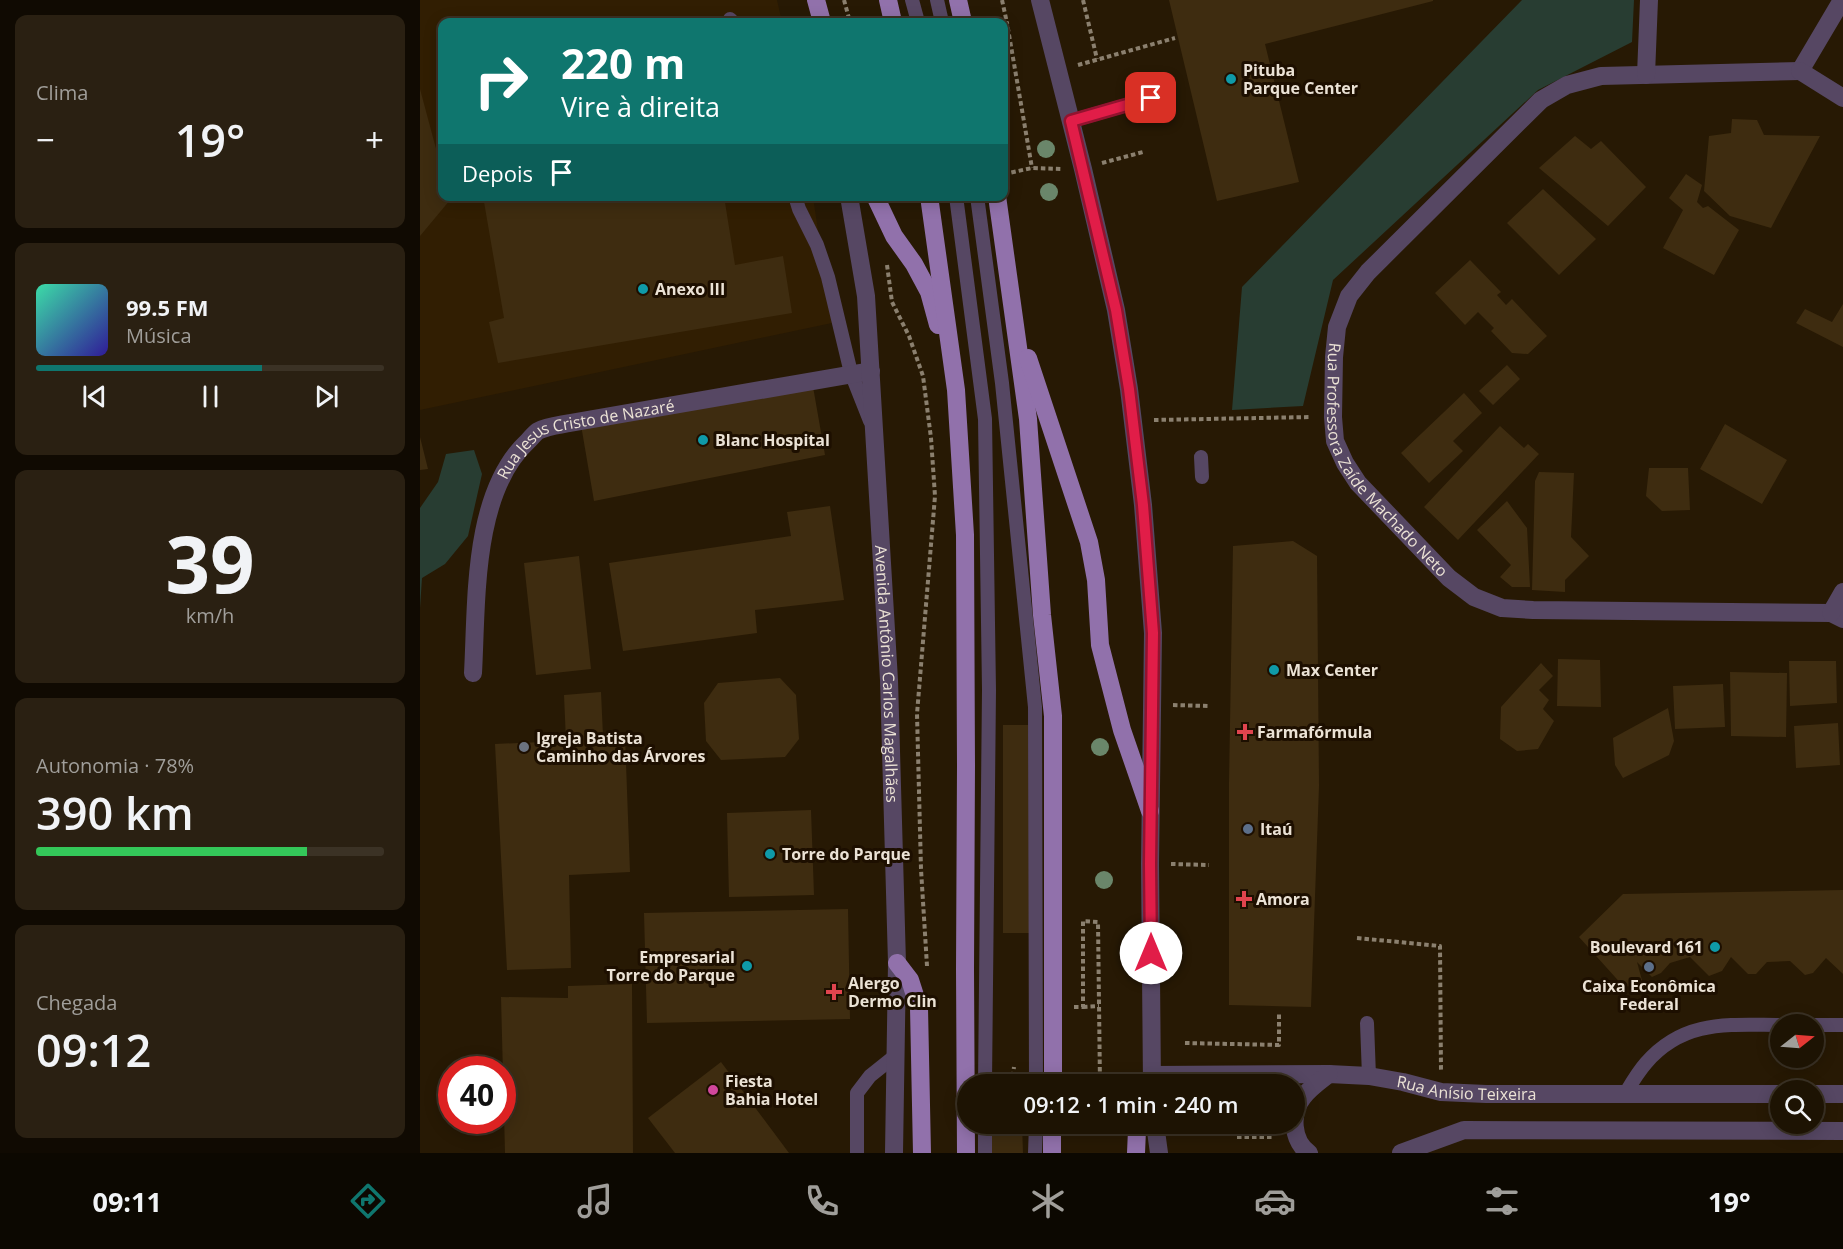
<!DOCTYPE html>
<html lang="pt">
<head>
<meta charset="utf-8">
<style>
	:root { --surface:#1d1303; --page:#2a2012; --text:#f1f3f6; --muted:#a09e9a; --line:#3b3225; --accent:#0f766e }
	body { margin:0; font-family:"Open Sans",sans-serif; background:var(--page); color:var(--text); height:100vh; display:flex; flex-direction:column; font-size:22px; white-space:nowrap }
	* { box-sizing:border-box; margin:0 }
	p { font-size:20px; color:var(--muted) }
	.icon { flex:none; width:33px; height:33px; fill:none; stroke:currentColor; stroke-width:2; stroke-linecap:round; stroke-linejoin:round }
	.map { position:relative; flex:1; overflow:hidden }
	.sheet { display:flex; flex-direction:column; gap:15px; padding:15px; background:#100a02; width:420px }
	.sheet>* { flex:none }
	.guide { position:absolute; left:18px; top:18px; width:570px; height:183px; border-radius:12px; box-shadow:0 3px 15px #0003,0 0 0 2px var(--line); background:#0f766e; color:#fff; overflow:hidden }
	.needle { width:39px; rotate:73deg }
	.buttons { position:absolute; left:1350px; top:1014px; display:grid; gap:12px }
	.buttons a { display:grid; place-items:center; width:54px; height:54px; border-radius:50%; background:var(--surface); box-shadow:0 3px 15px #0003,0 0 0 2px var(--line); font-size:30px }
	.speed { position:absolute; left:18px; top:1056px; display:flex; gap:12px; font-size:30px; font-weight:700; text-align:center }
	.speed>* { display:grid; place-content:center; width:78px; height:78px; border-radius:50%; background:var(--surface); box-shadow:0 3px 15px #0003,0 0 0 2px var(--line); line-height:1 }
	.speed .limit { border:9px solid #d22; background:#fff; color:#111 }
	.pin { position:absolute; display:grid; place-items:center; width:51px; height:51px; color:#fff; margin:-26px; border-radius:12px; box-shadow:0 3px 9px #0006 }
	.me { position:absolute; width:66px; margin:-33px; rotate:0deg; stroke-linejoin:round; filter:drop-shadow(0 0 4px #0008) }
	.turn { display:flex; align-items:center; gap:21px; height:126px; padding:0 24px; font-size:27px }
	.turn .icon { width:78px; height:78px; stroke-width:2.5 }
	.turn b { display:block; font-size:42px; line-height:51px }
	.then { display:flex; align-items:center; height:57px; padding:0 24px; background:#0003; gap:12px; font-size:22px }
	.big { font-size:45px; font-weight:600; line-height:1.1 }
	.sheet .tile { flex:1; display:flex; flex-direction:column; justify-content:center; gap:9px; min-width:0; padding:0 21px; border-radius:12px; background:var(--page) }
	.sheet .dial { align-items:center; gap:0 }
	.dial b { font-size:78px; line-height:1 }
	.song { display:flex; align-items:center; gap:18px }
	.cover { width:72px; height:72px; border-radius:9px; background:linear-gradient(135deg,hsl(160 70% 55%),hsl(250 70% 35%)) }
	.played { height:6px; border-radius:3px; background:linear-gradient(90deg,var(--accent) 65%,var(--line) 65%) }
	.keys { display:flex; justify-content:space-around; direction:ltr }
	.heat { display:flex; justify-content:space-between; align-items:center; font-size:33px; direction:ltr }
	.charge { height:9px; border-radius:4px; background:linear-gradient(90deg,#34c759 78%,var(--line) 0) }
	.trip { position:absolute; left:537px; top:1074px; width:348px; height:60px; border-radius:30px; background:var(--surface); box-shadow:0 3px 15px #0003,0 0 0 2px var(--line); font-weight:600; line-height:60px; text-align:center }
	.tab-bar { display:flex; height:96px; justify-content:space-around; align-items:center; background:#0c0801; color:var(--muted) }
	.tab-bar .icon { width:42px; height:42px }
	.tab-bar .selected { color:var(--accent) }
	.tab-bar b { font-size:27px; color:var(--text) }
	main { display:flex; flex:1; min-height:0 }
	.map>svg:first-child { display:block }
</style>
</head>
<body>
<main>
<section class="sheet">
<div class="tile"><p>Clima</p>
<div class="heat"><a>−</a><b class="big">19°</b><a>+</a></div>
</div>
<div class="tile">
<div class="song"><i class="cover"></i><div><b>99.5 FM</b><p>Música</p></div></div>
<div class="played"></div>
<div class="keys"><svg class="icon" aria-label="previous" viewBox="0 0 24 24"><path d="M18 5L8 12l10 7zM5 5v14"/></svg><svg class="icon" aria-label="pause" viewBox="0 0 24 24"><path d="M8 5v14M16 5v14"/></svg><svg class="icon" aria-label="next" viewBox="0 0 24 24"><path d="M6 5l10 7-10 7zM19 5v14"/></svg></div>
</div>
<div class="tile dial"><b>39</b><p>km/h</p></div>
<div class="tile"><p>Autonomia · 78%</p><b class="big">390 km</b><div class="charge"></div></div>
<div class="tile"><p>Chegada</p><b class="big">09:12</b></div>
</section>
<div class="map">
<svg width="1423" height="1153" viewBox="0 0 1423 1153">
	<rect width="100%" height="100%" fill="#271904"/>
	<polygon fill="#311e02" points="0,0 357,0 362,22 22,22 22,196 393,197 412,323 0,410"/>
	<g fill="#283d32">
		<polygon points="1102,0 1214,0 1212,42 1118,90 913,280 883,406 812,410 822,287"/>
		<polygon points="54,450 62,474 48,536 25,564 2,578 0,608 0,508 18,482 26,454"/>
	</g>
	<g fill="#3e2c10">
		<polygon points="749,0 1013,0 1013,1 845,44 879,182 797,201"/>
		<polygon points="0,89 22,171 22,196 29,196 30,200 0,236"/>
		<polygon points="1312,119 1337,120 1344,135 1400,136 1351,228 1310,216 1284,191 1289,136 1311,133"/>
		<polygon points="1155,136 1171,149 1181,141 1226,187 1188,226 1119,168"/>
		<polygon points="1266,174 1282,185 1277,202 1283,208 1288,206 1319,230 1294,275 1243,248 1263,210 1249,198"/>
		<polygon points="1123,189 1176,239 1139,275 1087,223"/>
		<polygon points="63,196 304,196 315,265 363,256 372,313 78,363 69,322 84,318"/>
		<polygon points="1050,260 1081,292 1077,295 1086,305 1092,299 1127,336 1108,354 1092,353 1071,331 1074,328 1058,312 1045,325 1015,293"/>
		<polygon points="1423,304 1423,347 1376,323 1385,309 1412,322"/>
		<polygon points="1087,365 1100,379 1073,405 1059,391"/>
		<polygon points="392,381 405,455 174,501 161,425"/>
		<polygon points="1044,393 1062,413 1033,441 1043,451 1009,483 981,453"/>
		<polygon points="1305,424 1367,460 1342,504 1280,469"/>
		<polygon points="1080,426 1104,448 1108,444 1119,454 1038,540 1004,507"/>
		<polygon points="0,437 8,469 0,470"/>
		<polygon points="1229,468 1268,468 1270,510 1242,511 1226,496"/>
		<polygon points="1119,472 1154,473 1151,537 1169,556 1145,580 1145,592 1112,590 1115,481"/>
		<polygon points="1087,501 1107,528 1110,587 1092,587 1080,577 1091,565 1057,530"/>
		<polygon points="410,506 424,600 335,610 337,633 203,651 189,563 371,536 367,512"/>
		<polygon points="873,541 897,556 899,786 891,1007 809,1005 809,784 813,546"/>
		<polygon points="159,556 171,669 116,675 104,563"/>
		<polygon points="1138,659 1180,660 1181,707 1137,706"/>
		<polygon points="1369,661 1416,661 1417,703 1370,706"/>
		<polygon points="1121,663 1133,676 1119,690 1129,700 1123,709 1134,721 1118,749 1097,751 1080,739 1081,707"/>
		<polygon points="1310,672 1367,673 1366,737 1311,736"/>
		<polygon points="360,678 376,695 379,739 365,757 301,760 286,741 284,703 298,683"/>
		<polygon points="1303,684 1305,727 1255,729 1253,686"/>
		<polygon points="181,692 183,736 205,736 210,872 149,875 151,968 87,970 75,744 146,741 144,695"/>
		<polygon points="1248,708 1254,741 1249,755 1203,778 1195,765 1193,738"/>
		<polygon points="1418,723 1420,765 1376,768 1374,726"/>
		<polygon points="583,725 614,725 615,933 583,933"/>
		<polygon points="391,810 394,895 309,897 307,813"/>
		<polygon points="1423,890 1423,974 1406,958 1393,973 1385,975 1370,961 1347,962 1336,974 1328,974 1311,957 1302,971 1289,976 1270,957 1250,963 1241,973 1232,977 1217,962 1223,984 1204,987 1159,937 1203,894"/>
		<polygon points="428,909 430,1019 227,1023 224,913"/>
		<polygon points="212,984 213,1153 85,1153 81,997 148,998 148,986"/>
		<polygon points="301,1062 369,1153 255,1153 228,1118"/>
		<polygon points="571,1124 602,1124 603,1153 571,1153"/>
	</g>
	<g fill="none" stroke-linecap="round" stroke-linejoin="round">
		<g stroke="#8b806f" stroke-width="4" stroke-dasharray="4.5 3" stroke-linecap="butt">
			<polyline points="424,0 430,22"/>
			<polyline points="582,0 587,23"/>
			<polyline points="663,0 677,59"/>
			<polyline points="584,24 587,23 612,168"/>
			<polyline points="658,65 755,38"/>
			<polyline points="682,163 723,152"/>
			<polyline points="584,174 612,168 642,169"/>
			<polyline points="467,265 472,302 489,336 503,376 511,438 515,496 497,714 501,869 507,966"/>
			<polyline points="734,420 891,417"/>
			<polyline points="753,705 788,706"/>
			<polyline points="751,864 789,865"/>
			<polyline points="937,938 1020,946 1021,1072"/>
			<polyline points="654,1007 663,1007 663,921 678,922 680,1084"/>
			<polyline points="663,1007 679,1006"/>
			<polyline points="765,1043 859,1045 859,1013"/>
			<polyline points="592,1084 594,1067"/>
			<polyline points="815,1124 815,1137 854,1137"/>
		</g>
		<g stroke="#564763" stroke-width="14">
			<polyline points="492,0 498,22"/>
			<polyline points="517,0 522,22"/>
			<polyline points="310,19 313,22"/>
			<polyline points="651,121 731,98"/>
			<polyline points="375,196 379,209 397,245 408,277 431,373 450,421"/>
			<polyline points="536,196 565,419 569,690 565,1084"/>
			<polyline points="557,196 582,383 615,707 616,1084"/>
			<polyline points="781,457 782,477"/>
			<polyline points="947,1023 949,1076"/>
			<polyline points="1394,1025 1423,1025"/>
			<path d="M1205,1094C1211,1084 1218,1072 1226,1063C1264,1019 1309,1025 1360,1025"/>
			<polyline points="565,1124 565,1153"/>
			<polyline points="437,1153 437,1093 450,1076 475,1056"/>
			<polyline points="615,1153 616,1124"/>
		</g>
		<g stroke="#564763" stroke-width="18">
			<path id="s1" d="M1380,71L1181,76L1147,85L1121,100L948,272L929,296L917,327L914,357L913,417L915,441L925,463L938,483L1029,578L1054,597L1082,608L1113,610L1411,613L1423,619"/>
			<polyline points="1380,71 1422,0"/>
			<polyline points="1380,71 1423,98"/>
			<polyline points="1226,75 1229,0"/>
			<polyline points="1411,613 1423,592"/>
			<path id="s2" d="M53,673C57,601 52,493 108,441C111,438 115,433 118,431C127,426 140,425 150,423L451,371"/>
		</g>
		<g stroke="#564763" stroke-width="18">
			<polyline points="620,0 663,169 696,310 709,389 723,505 733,633 730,864 732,1084"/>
			<path id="s3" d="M429,196L446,296L469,680L477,963L474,1153"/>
			<path id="s4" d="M733,1075L909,1074L949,1076L983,1082L1021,1092L1066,1094H1360"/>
			<polyline points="1394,1094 1423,1094"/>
			<polyline points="735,1124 739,1153"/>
			<path d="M889,1153C872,1141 870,1113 883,1097C890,1088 900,1081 909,1074"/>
			<polyline points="981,1153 1044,1130 1423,1131"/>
		</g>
		<g stroke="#9171ab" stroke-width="18">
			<polyline points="396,0 402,22"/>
			<polyline points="468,0 473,22"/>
			<polyline points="538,0 543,22"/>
			<polyline points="455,196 474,236 494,264 509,292 518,325"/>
			<polyline points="509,196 536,390 545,535 546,765 545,969 546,1153"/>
			<polyline points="577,196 608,419 622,615 633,716 633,1084"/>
			<polyline points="608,358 669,542 676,580 680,645 702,730 730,811"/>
			<polyline points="477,963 490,980 499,1008 502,1153"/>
			<polyline points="632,1153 632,1124"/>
			<polyline points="716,1153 717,1130 720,1124"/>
		</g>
	</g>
	<g fill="#6a866a">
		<circle cx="626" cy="149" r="9"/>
		<circle cx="629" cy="192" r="9"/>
		<circle cx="680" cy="747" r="9"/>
		<circle cx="684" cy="880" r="9"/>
	</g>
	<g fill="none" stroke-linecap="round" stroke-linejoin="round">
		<g stroke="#92132f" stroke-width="15">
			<polyline id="route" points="731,98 651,121 696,310 709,389 723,505 733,633 730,864 731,953"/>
		</g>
		<use href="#route" stroke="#e11d48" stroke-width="10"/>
	</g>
	<g fill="#0f9aa8" stroke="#1d0f00" stroke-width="2">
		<circle cx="811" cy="79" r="6"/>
		<circle cx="223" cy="289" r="6"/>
		<circle cx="283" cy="440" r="6"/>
		<circle cx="854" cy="670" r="6"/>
		<circle cx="350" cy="854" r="6"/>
		<circle cx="1295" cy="947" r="6"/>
		<circle cx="327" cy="966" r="6"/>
	</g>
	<g fill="#e0444e" stroke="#1d0f00" stroke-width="2">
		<path d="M822 723h6v6h6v6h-6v6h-6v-6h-6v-6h6z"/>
		<path d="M821 890h6v6h6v6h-6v6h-6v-6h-6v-6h6z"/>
		<path d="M411 983h6v6h6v6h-6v6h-6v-6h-6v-6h6z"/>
	</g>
	<circle fill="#6b7280" stroke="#1d0f00" stroke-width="2" cx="104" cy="747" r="6"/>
	<g fill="#5c6f8a" stroke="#1d0f00" stroke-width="2">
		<circle cx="828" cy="829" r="6"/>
		<circle cx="1229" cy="967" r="6"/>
	</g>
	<circle fill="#d1479c" stroke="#1d0f00" stroke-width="2" cx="293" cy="1090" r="6"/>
	<g text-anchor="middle" stroke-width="6" stroke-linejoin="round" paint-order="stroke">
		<g font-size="16" font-weight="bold" fill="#ebe2d5" stroke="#1d0f00" text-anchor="start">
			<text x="823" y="76">Pituba<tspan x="823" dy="18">Parque Center</tspan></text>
			<text x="235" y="295">Anexo III</text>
			<text x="295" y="446">Blanc Hospital</text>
			<text x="866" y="676">Max Center</text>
			<text x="837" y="738">Farmafórmula</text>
			<text x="116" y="744">Igreja Batista<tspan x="116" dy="18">Caminho das Árvores</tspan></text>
			<text x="840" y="835">Itaú</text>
			<text x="362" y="860">Torre do Parque</text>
			<text x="836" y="905">Amora</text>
			<text x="1283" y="953" text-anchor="end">Boulevard 161</text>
			<text x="315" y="963" text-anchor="end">Empresarial<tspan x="315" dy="18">Torre do Parque</tspan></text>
			<text x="428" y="989">Alergo<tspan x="428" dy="18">Dermo Clin</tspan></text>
			<text x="1229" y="992" text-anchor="middle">Caixa Econômica<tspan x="1229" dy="18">Federal</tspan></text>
			<text x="305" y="1087">Fiesta<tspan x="305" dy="18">Bahia Hotel</tspan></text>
		</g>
		<g font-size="16" fill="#ebe2d5" stroke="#1d0f00">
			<text dy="6" stroke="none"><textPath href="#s2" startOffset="298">Rua Jesus Cristo de Nazaré</textPath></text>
			<text dy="6" stroke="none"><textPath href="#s1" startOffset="724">Rua Professora Zaíde Machado Neto</textPath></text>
			<text dy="6" stroke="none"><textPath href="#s3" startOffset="480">Avenida Antônio Carlos Magalhães</textPath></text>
			<text dy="6" stroke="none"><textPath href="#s4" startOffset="315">Rua Anísio Teixeira</textPath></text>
		</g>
	</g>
</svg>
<div class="buttons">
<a><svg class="needle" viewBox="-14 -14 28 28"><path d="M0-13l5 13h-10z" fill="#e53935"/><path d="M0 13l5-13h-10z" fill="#a09e9a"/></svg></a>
<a><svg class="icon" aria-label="search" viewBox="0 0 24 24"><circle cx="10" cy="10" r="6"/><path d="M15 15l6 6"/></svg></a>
</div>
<div class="speed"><div class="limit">40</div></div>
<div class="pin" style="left:731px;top:98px;background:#d93025"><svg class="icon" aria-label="arrive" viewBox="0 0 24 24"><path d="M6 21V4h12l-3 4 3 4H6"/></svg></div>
<svg class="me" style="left:731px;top:953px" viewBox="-20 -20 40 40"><circle r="19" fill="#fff"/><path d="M0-13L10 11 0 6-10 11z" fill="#e11d48"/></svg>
<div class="trip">09:12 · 1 min · 240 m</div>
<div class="guide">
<div class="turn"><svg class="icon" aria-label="right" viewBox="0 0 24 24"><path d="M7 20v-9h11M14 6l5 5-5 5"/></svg><div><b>220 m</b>Vire à direita</div></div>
<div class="then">Depois<svg class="icon" aria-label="arrive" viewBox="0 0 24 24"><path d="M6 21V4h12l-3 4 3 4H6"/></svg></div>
</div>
</div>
</main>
<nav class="tab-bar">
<b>09:11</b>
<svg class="icon selected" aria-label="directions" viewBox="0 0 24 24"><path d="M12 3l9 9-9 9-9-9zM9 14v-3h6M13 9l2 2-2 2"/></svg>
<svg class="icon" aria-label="music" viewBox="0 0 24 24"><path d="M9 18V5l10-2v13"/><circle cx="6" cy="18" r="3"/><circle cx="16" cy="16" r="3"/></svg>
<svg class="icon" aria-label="phone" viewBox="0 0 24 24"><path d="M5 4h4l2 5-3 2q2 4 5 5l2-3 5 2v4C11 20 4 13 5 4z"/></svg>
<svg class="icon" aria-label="climate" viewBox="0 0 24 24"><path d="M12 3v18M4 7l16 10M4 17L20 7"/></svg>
<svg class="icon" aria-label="car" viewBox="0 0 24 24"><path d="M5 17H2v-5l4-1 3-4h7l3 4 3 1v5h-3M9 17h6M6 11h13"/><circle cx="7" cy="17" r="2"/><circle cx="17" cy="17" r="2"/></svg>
<svg class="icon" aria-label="filters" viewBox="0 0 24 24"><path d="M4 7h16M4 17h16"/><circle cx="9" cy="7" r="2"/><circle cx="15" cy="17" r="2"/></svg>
<b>19°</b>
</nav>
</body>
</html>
